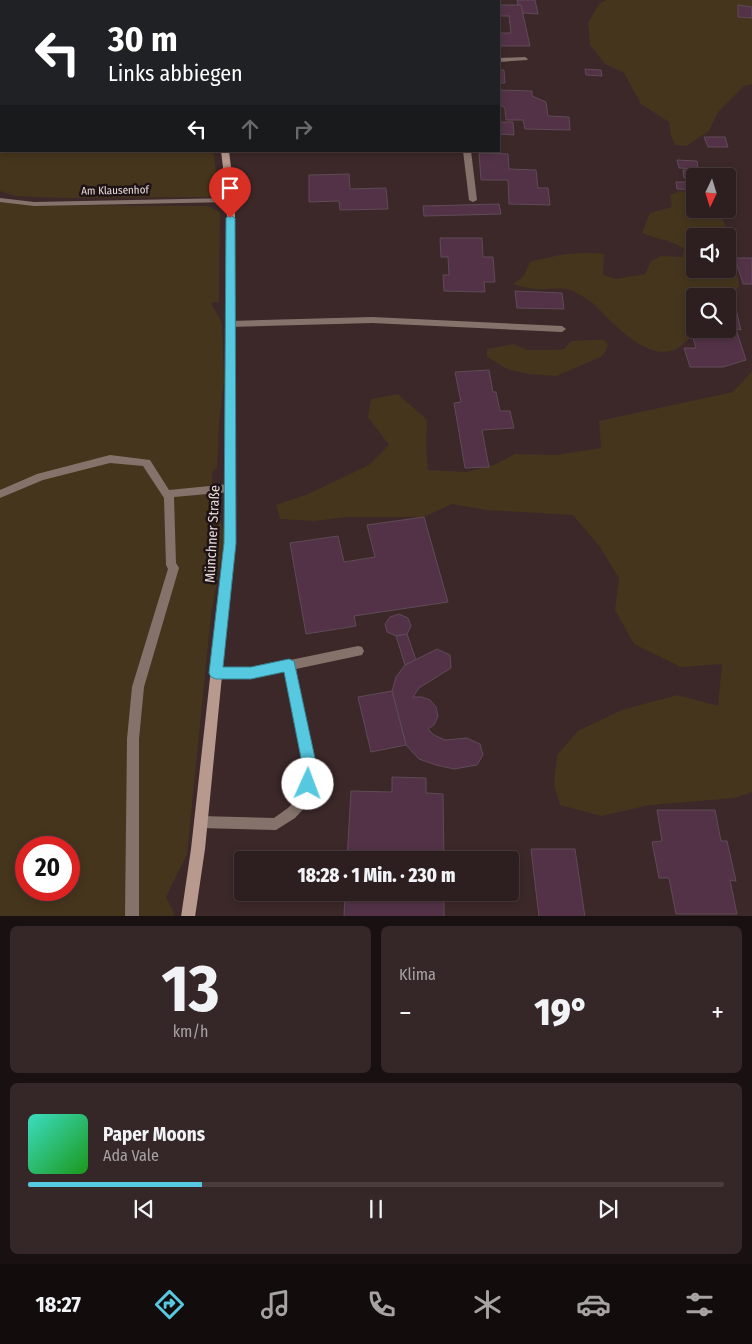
<!DOCTYPE html>
<html lang="de">
<head>
<meta charset="utf-8">
<style>
	:root { --surface:#2d1e1f; --page:#352728; --text:#f1f3f6; --muted:#a7a2a4; --line:#483c3d; --accent:#56c9e1 }
	body { margin:0; font-family:"Fira Sans Condensed",sans-serif; background:var(--page); color:var(--text); height:100vh; display:flex; flex-direction:column; font-size:19px; white-space:nowrap }
	* { box-sizing:border-box; margin:0 }
	p { font-size:16px; color:var(--muted) }
	.icon { flex:none; width:28px; height:28px; fill:none; stroke:currentColor; stroke-width:2; stroke-linecap:round; stroke-linejoin:round }
	.map { position:relative; height:916px; overflow:hidden }
	.side { display:flex; flex-direction:column; gap:10px; padding:10px; background:#191011; flex:1 }
	.side>* { flex:none }
	.hud { position:absolute; left:0px; top:0px; width:500px; height:152px; box-shadow:0 2px 8px #0003,0 0 0 1px var(--line); background:#202124; color:#fff; overflow:hidden }
	.needle { width:32px; rotate:184deg }
	.tools { position:absolute; left:686px; top:168px; display:grid; gap:10px }
	.tools a { display:grid; place-items:center; width:50px; height:50px; border-radius:5px; background:var(--surface); box-shadow:0 2px 8px #0003,0 0 0 1px var(--line); font-size:25px }
	.speed { position:absolute; left:15px; top:836px; display:flex; gap:10px; font-size:25px; font-weight:700; text-align:center }
	.speed>* { display:grid; place-content:center; width:65px; height:65px; border-radius:50%; background:var(--surface); box-shadow:0 2px 8px #0003,0 0 0 1px var(--line); line-height:1 }
	.speed .limit { border:8px solid #d22; background:#fff; color:#111 }
	.pin { position:absolute; display:grid; place-items:center; width:42px; height:42px; color:#fff; margin:-51px -21px; border-radius:50% 50% 50% 0; rotate:-45deg; box-shadow:0 0 5px #0007 }
	.pin .icon { rotate:45deg }
	.me { position:absolute; width:55px; margin:-28px; rotate:2deg; stroke-linejoin:round; filter:drop-shadow(0 0 4px #0008) }
	.turn { display:flex; align-items:center; gap:18px; height:105px; padding:0 25px; font-size:22px }
	.turn .icon { width:65px; height:65px; stroke-width:2.5 }
	.turn b { display:block; font-size:35px; line-height:42px }
	.lanes { display:flex; align-items:center; height:48px; padding:0 25px; background:#0003; justify-content:center; gap:25px; direction:ltr }
	.lanes .off { opacity:.35 }
	.big { font-size:38px; font-weight:800; line-height:1.1 }
	.side .tile { flex:1; display:flex; flex-direction:column; justify-content:center; gap:8px; min-width:0; padding:0 18px; border-radius:8px; background:var(--page) }
	.side .dial { align-items:center; gap:0 }
	.dial b { font-size:65px; line-height:1 }
	.song { display:flex; align-items:center; gap:15px }
	.cover { width:60px; height:60px; border-radius:8px; background:linear-gradient(135deg,hsl(170 70% 55%),hsl(120 70% 35%)) }
	.played { height:5px; border-radius:2px; background:linear-gradient(90deg,var(--accent) 25%,var(--line) 25%) }
	.keys { display:flex; justify-content:space-around; direction:ltr }
	.heat { display:flex; justify-content:space-between; align-items:center; font-size:28px; direction:ltr }
	.side .tiles { flex:1; display:grid; gap:10px; grid-template-columns:1fr 1fr }
	.tile:last-child { grid-column:span 2 }
	.trip { position:absolute; left:234px; top:851px; width:285px; height:50px; border-radius:5px; background:var(--surface); box-shadow:0 2px 8px #0003,0 0 0 1px var(--line); font-weight:800; line-height:50px; text-align:center }
	.menu { display:flex; height:80px; justify-content:space-around; align-items:center; background:#120c0c; color:var(--muted) }
	.menu .icon { width:35px; height:35px }
	.menu .active { color:var(--accent) }
	.menu b { font-size:22px; color:var(--text) }
	.map>svg:first-child { display:block }
</style>
</head>
<body>
<div class="map">
<svg width="752" height="917" viewBox="0 0 752 917">
	<rect width="100%" height="100%" fill="#3c2829"/>
	<g fill="#45351d" fill-rule="evenodd">
		<polygon points="606,0 752,0 752,84 744,86 718,112 709,131 686,146 675,145 671,136 669,122 641,104 624,73 605,64 590,45 588,23 599,4"/>
		<polygon points="0,51 1,151 213,151 219,190 208,197 61,198 14,196 0,191"/>
		<path d="M680,191L695,193V209H718C725,225 732,237 733,255C733,265 739,276 739,287L734,291L695,296V298L688,300L685,319L689,338C660,375 617,328 596,306C590,300 580,295 573,291C563,286 546,290 535,289C528,288 520,286 513,284L524,276L530,262C554,255 579,251 604,254L603,275L616,279L645,274L651,261L661,256L682,257L684,249C670,239 658,240 642,233L650,213L672,207L670,195ZM728,236V269H695V236Z"/>
		<path d="M0,201L29,205L207,206L220,212L219,302L211,303L222,323L224,379L219,424L217,467L212,472L213,500L218,503L225,541L211,614L187,854L166,897L174,913L173,916H0ZM26,848H69V890H26Z"/>
		<polygon points="591,340 604,340 608,344 605,352 601,357 556,376 529,374 507,369 487,357 487,349 514,344 527,350 555,350 564,349 571,341"/>
		<polygon points="752,371 752,792 734,798 650,805 601,816 560,805 554,784 557,755 578,731 622,710 677,695 718,706 722,664 681,667 634,644 615,610 619,578 600,547 573,515 486,510 452,504 424,517 348,517 314,521 280,519 276,505 308,494 369,465 389,445 368,417 371,399 398,394 427,420 426,446 428,470 467,472 494,465 515,454 556,455 601,448 599,421 733,392"/>
	</g>
	<g fill="#533247" stroke="#5e4b56">
		<polygon points="517,0 535,0 538,14 523,13 521,5 518,5"/>
		<polygon points="499,5 521,5 530,46 499,46 499,33 511,33 509,16 499,16"/>
		<polygon points="738,5 752,7 752,18 738,17"/>
		<polygon points="585,69 601,70 602,76 586,75"/>
		<polygon points="499,70 504,70 505,83 499,83"/>
		<polygon points="499,90 532,91 532,96 546,102 548,116 569,117 570,130 525,129 523,120 506,120 505,109 503,106 499,106"/>
		<polygon points="499,122 513,122 514,135 499,134"/>
		<polygon points="704,137 725,137 728,147 708,147"/>
		<polygon points="479,153 508,154 509,169 536,170 538,188 548,188 550,205 509,204 508,180 481,180"/>
		<polygon points="677,160 697,161 698,169 679,168"/>
		<polygon points="683,170 702,171 703,176 684,178"/>
		<polygon points="349,174 350,189 386,188 388,209 340,210 339,201 309,202 309,175"/>
		<polygon points="676,182 695,182 695,190 677,189"/>
		<polygon points="499,204 501,214 424,216 423,206"/>
		<polygon points="440,238 482,238 483,257 493,257 495,282 484,282 485,292 444,291 443,275 449,275 448,257 441,257"/>
		<polygon points="735,258 752,258 752,284 743,284"/>
		<polygon points="515,291 562,293 564,309 517,308"/>
		<polygon points="728,301 734,301 741,330 736,329 746,360 723,367 690,367 684,348 696,348 690,328 728,329"/>
		<polygon points="489,370 493,392 496,392 500,411 510,411 514,428 482,430 489,467 465,468 454,403 461,402 455,372"/>
		<polygon points="424,517 448,602 354,616 356,626 306,634 290,543 338,536 344,562 375,557 367,525"/>
		<polygon points="399,614 408,618 411,626 407,634 396,636 387,632 385,624 390,617"/>
		<polygon points="407,634 416,660 405,665 396,636"/>
		<polygon points="437,649 450,655 451,668 419,688 413,697 422,697 430,700 436,707 438,716 434,725 428,729 434,735 445,740 467,738 480,744 483,755 477,765 454,769 436,765 419,759 406,745 392,691 396,677 405,665"/>
		<polygon points="392,691 406,745 371,752 358,697"/>
		<polygon points="392,777 426,778 426,793 443,794 444,860 347,860 351,791 392,792"/>
		<polygon points="657,810 715,810 721,841 727,841 736,881 730,880 737,914 676,914 669,878 659,878 652,842 662,841"/>
		<polygon points="531,849 575,849 585,917 539,917"/>
		<polygon points="345,892 444,892 444,917 344,917"/>
	</g>
	<g fill="none" stroke-linecap="round" stroke-linejoin="round">
		<g fill="#85736b" fill-rule="evenodd">
			<polygon points="372,317 562,326 566,329 562,332 372,323 230,327 226,324 230,321"/>
			<polygon points="110,455 150,460 169,490 230,484 234,485 235,488 234,491 230,492 174,497 176,563 179,568 144,687 139,739 139,917 125,917 127,739 132,687 168,569 166,565 164,498 143,466 110,463 43,480 0,498 0,490 37,474"/>
			<path d="M358,646L362,647L364,651L362,655L296,669L313,753V787L307,805L295,818L276,830L200,828L195,826L194,822L195,818L200,816L274,818C282,812 293,806 297,797C312,766 292,704 285,671L251,678H215L211,677L209,673L211,669L215,668H251Z"/>
		</g>
		<g fill="#85736b" fill-rule="evenodd">
			<rect x="0" y="45" width="1" height="4"/>
			<polygon points="525,57 528,59 527,60 499,62 499,58"/>
			<polygon points="463,151 471,151 477,200 473,202 469,200"/>
			<polygon points="0,198 34,202 231,198 235,200 231,202 34,206 0,202"/>
		</g>
		<g fill="#b79a8d" fill-rule="evenodd">
			<polygon points="198,0 204,0 205,1 199,1"/>
			<polygon points="221,151 229,151 235,200 235,543 205,849 195,917 181,917 191,849 225,543 227,200"/>
		</g>
	</g>
	<polygon fill="#56c9e1" stroke="#388392" points="230,215 235,218 236,543 223,667 251,667 289,659 294,661 316,763 313,789 308,791 303,789 300,784 302,763 284,672 251,679 216,679 211,677 209,673 224,543 226,218"/>
	<g text-anchor="middle" stroke-width="5" stroke-linejoin="round" paint-order="stroke">
		<g font-size="11" fill="#e9dbdc" stroke="#1d1314">
			<text transform="translate(115 190) rotate(-1)" y="4">Am Klausenhof</text>
		</g>
		<g font-size="14" fill="#e9dbdc" stroke="#1d1314">
			<text transform="translate(212 534) rotate(-87)" y="5">Münchner Straße</text>
		</g>
	</g>
</svg>
<div class="tools">
<a><svg class="needle" viewBox="-14 -14 28 28"><path d="M0-13l5 13h-10z" fill="#e53935"/><path d="M0 13l5-13h-10z" fill="#a7a2a4"/></svg></a>
<a><svg class="icon" aria-label="sound" viewBox="0 0 24 24"><path d="M4 9h4l5-4v14l-5-4H4zM17 9q2 3 0 6"/></svg></a>
<a><svg class="icon" aria-label="search" viewBox="0 0 24 24"><circle cx="10" cy="10" r="6"/><path d="M15 15l6 6"/></svg></a>
</div>
<div class="speed"><div class="limit">20</div></div>
<div class="pin" style="left:230px;top:218px;background:#d93025"><svg class="icon" aria-label="arrive" viewBox="0 0 24 24"><path d="M6 21V4h12l-3 4 3 4H6"/></svg></div>
<svg class="me" style="left:308px;top:784px" viewBox="-20 -20 40 40"><circle r="19" fill="#fff"/><path d="M0-13L10 11 0 6-10 11z" fill="#56c9e1"/></svg>
<div class="trip">18:28 · 1 Min. · 230 m</div>
<div class="hud">
<div class="turn"><svg class="icon" aria-label="left" viewBox="0 0 24 24"><path d="M17 20v-9H6M10 6l-5 5 5 5"/></svg><div><b>30 m</b>Links abbiegen</div></div>
<div class="lanes"><svg class="icon" aria-label="left" viewBox="0 0 24 24"><path d="M17 20v-9H6M10 6l-5 5 5 5"/></svg><svg class="icon off" aria-label="ahead" viewBox="0 0 24 24"><path d="M12 20V5M6 11l6-6 6 6"/></svg><svg class="icon off" aria-label="right" viewBox="0 0 24 24"><path d="M7 20v-9h11M14 6l5 5-5 5"/></svg></div>
</div>
</div>
<section class="side">
<div class="tiles">
<div class="tile dial"><b>13</b><p>km/h</p></div>
<div class="tile"><p>Klima</p>
<div class="heat"><a>−</a><b class="big">19°</b><a>+</a></div>
</div>
<div class="tile">
<div class="song"><i class="cover"></i><div><b>Paper Moons</b><p>Ada Vale</p></div></div>
<div class="played"></div>
<div class="keys"><svg class="icon" aria-label="previous" viewBox="0 0 24 24"><path d="M18 5L8 12l10 7zM5 5v14"/></svg><svg class="icon" aria-label="pause" viewBox="0 0 24 24"><path d="M8 5v14M16 5v14"/></svg><svg class="icon" aria-label="next" viewBox="0 0 24 24"><path d="M6 5l10 7-10 7zM19 5v14"/></svg></div>
</div>
</div>
</section>
<nav class="menu">
<b>18:27</b>
<svg class="icon active" aria-label="directions" viewBox="0 0 24 24"><path d="M12 3l9 9-9 9-9-9zM9 14v-3h6M13 9l2 2-2 2"/></svg>
<svg class="icon" aria-label="music" viewBox="0 0 24 24"><path d="M9 18V5l10-2v13"/><circle cx="6" cy="18" r="3"/><circle cx="16" cy="16" r="3"/></svg>
<svg class="icon" aria-label="phone" viewBox="0 0 24 24"><path d="M5 4h4l2 5-3 2q2 4 5 5l2-3 5 2v4C11 20 4 13 5 4z"/></svg>
<svg class="icon" aria-label="climate" viewBox="0 0 24 24"><path d="M12 3v18M4 7l16 10M4 17L20 7"/></svg>
<svg class="icon" aria-label="car" viewBox="0 0 24 24"><path d="M5 17H2v-5l4-1 3-4h7l3 4 3 1v5h-3M9 17h6M6 11h13"/><circle cx="7" cy="17" r="2"/><circle cx="17" cy="17" r="2"/></svg>
<svg class="icon" aria-label="filters" viewBox="0 0 24 24"><path d="M4 7h16M4 17h16"/><circle cx="9" cy="7" r="2"/><circle cx="15" cy="17" r="2"/></svg>
</nav>
</body>
</html>
